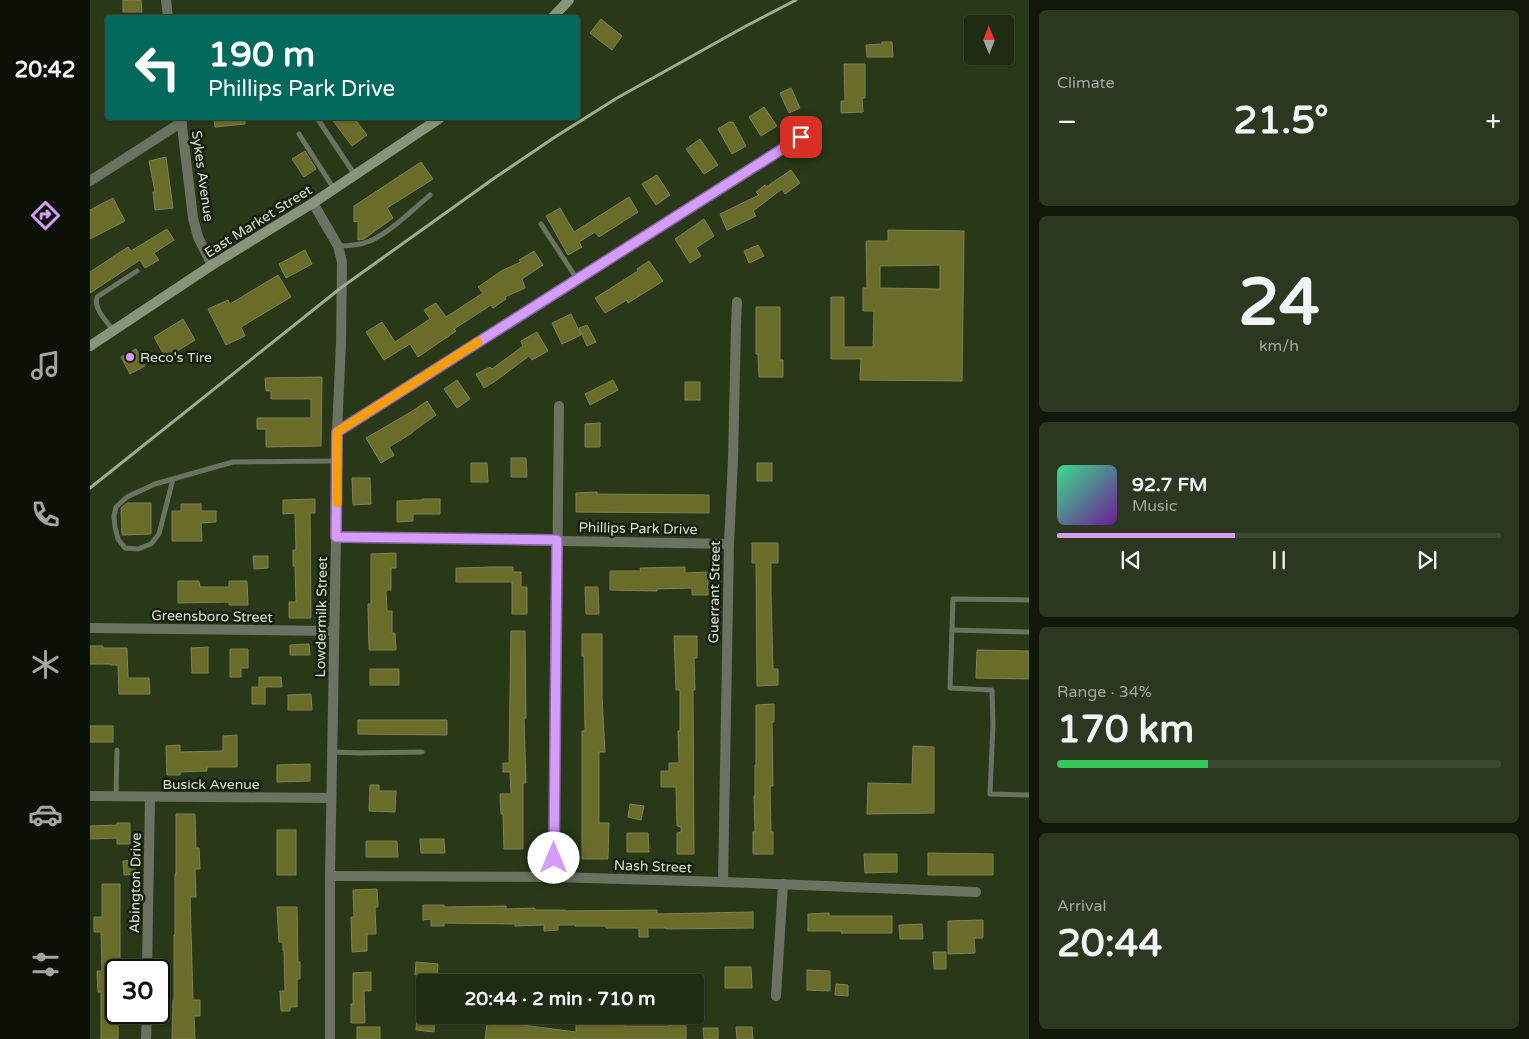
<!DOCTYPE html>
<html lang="en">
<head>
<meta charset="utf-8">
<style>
	:root { --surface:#1f2b12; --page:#2c3720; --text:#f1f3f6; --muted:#a1a79f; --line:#3c4732; --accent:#d49cfb }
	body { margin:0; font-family:"Varela Round",sans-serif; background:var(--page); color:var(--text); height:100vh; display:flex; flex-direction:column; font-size:19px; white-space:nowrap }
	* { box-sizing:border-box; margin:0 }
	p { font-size:16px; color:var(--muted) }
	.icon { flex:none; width:28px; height:28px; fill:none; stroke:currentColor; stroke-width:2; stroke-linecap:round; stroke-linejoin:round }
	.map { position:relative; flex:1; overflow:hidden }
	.details { display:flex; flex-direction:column; gap:10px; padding:10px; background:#11180a; width:500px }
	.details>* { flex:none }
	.guide { position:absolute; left:15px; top:15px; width:475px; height:105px; border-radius:5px; box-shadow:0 1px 4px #0004,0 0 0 1px var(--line); background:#00695c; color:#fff; overflow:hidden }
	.needle { width:32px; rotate:359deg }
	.buttons { position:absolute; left:874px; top:15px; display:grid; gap:10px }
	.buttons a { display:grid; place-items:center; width:50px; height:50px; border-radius:5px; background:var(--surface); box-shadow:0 1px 4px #0004,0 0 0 1px var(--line); font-size:25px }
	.speed { position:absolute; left:15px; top:959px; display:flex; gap:10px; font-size:25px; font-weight:700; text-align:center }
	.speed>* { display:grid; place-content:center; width:65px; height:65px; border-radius:50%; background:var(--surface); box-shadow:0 1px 4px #0004,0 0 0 1px var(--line); line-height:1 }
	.speed .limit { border:2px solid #111; border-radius:8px; background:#fff; color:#111 }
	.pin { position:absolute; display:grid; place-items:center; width:42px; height:42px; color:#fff; margin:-21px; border-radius:10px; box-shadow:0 2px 8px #0006 }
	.me { position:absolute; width:55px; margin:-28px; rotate:0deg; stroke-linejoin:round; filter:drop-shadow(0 0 4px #0008) }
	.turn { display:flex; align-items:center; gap:18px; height:105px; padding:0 20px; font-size:22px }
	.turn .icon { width:65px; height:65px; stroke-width:2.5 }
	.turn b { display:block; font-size:35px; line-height:42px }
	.big { font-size:38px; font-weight:800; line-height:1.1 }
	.details .widget { flex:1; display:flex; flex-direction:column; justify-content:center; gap:8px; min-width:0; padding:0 18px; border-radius:8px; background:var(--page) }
	.details .dial { align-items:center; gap:0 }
	.dial b { font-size:65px; line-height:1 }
	.song { display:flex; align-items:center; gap:15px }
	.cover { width:60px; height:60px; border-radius:8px; background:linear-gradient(135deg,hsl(150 70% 55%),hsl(280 70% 35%)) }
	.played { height:5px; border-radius:2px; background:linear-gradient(90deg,var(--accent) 40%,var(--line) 40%) }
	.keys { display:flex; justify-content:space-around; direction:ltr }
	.heat { display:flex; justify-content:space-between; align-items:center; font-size:28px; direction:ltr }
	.charge { height:8px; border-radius:4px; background:linear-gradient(90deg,#34c759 34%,var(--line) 0) }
	.trip { position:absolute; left:326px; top:974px; width:288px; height:50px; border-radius:5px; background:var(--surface); box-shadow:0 1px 4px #0004,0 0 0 1px var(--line); font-weight:800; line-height:50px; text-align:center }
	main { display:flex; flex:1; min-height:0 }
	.tabs { display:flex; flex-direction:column; width:90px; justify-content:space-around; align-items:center; background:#0c1107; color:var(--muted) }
	.tabs .icon { width:35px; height:35px }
	.tabs .current { color:var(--accent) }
	.tabs b { font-size:22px; color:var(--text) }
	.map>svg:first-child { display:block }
</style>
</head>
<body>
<main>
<nav class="tabs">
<b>20:42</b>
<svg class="icon current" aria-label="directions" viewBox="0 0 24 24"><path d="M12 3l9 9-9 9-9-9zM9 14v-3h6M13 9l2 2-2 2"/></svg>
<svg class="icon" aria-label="music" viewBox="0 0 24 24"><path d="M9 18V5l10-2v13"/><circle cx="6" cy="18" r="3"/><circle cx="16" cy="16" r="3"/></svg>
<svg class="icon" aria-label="phone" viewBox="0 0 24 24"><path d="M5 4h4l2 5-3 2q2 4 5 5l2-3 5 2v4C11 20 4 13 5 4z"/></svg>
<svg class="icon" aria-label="climate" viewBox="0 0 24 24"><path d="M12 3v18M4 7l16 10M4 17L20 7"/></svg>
<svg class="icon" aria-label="car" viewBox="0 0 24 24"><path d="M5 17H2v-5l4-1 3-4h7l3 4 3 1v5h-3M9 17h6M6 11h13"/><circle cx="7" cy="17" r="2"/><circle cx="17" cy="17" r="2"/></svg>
<svg class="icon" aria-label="filters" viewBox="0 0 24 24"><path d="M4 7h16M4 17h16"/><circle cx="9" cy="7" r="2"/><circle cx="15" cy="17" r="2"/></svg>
</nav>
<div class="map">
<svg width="939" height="1039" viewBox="0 0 939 1039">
	<rect width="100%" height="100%" fill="#293918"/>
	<g fill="#6a6c29" stroke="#7f8158" fill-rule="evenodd">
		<polygon points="33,0 51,0 52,12 33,12"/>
		<polygon points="511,19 532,36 522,50 500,33"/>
		<polygon points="792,42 802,42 803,57 777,57 776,45 792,44"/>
		<polygon points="754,64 775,64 775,98 772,98 773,112 751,113 751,101 755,101"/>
		<polygon points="701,88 710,108 699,113 690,93"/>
		<polygon points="674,107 687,126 671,136 659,117"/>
		<polygon points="124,118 155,118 155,124 125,127"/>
		<polygon points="241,118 264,118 277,135 262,146"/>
		<polygon points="639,122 643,122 656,146 642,154 628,129"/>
		<polygon points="610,139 628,165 614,174 596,149"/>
		<polygon points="215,151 226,169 214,177 202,159"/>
		<polygon points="76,157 83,208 65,210 63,192 65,192 59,161"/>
		<polygon points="331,162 343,179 297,208 303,218 274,239 268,240 268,221 264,222 264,206"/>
		<polygon points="701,170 710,183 695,194 692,189 663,211 666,216 637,230 630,214 669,195 666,192 675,185 676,187"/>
		<polygon points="567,175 580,195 566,205 552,184"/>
		<polygon points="539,197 548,212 509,237 505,232 489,242 492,247 478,255 456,216 470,208 484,232"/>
		<polygon points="23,198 35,221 0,239 0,210"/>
		<polygon points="614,219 624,236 606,248 611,256 600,263 585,239"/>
		<polygon points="77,229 84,240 64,253 69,260 55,268 50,260 0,293 0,272 38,247 41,251"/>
		<path d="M798,230L874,231L872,381L770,380L771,359H741V297H754V347H783L784,311H773V288H777L776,241H798ZM850,265V289L790,288V266Z"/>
		<polygon points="668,245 674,256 659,263 654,251"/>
		<polygon points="215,250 222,264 196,278 189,264"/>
		<polygon points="444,251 453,265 432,279 435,288 415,297 416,299 403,308 401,305 364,329 366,331 328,357 320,344 294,360 276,332 292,322 305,342 340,319 334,310 346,303 356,317 393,293 388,287 413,270 431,262 429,260"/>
		<polygon points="559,261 573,281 538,303 537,300 515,313 505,298 548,271 547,269"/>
		<polygon points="188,275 201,297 151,327 155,336 136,345 118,309 138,300 140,304"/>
		<polygon points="666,307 690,307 690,360 693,360 693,377 669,377 668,354 666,354"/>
		<polygon points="481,314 491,335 472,344 462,323"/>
		<polygon points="93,319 105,340 76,358 64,337"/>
		<polygon points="497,325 506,342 497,346 489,328"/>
		<polygon points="447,332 458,351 442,360 439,356 404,382 394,388 386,374 400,367 402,369 433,346 431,341"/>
		<polygon points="46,349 55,366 40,374 31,357"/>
		<polygon points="232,377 231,446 176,447 176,429 167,429 167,418 221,418 221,399 181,399 181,391 176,391 175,378"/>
		<polygon points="367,380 380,399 367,408 354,389"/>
		<polygon points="523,380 528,390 500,405 495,394"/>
		<rect x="595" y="382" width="15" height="18"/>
		<polygon points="337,401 346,415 322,432 322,433 299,447 304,455 291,463 276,438 321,412"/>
		<polygon points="510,423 510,447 495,447 495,424"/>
		<polygon points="421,458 436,458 437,477 421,477"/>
		<polygon points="381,463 397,463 398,482 381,482"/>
		<rect x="667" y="463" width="15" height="18"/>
		<polygon points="262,478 280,478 281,504 263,505"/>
		<polygon points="507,492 507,494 619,495 619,513 486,512 486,493"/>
		<polygon points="225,499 225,513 220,513 221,618 199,618 199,602 206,602 205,566 203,566 203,550 206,550 205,513 193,514 193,500"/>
		<polygon points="332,499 350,499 350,514 323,514 323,521 307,522 307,501 332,500"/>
		<polygon points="37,503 61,503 61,534 32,535 31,508"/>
		<polygon points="91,504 111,504 111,511 126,511 126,522 111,523 112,541 82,541 82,511 91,511"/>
		<polygon points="662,543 688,543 688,563 681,563 681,594 683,669 688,669 688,685 667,686 666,563 662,563"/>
		<polygon points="306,553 306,568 301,568 301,590 296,590 297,611 302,611 302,633 305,633 306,650 279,650 278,604 281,604 281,554"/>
		<polygon points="163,556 178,556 178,568 164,569"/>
		<polygon points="403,567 423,567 423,572 431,572 431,587 437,587 437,614 422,614 422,582 366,582 366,568"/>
		<polygon points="595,567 595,573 618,572 618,595 602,595 602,588 567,589 567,591 520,590 520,571 551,571 550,568"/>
		<polygon points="88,581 109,581 110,587 139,587 139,581 157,581 158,605 139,605 139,602 88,603"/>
		<polygon points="495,587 508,587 509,614 496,614"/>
		<polygon points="421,631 435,631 436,718 434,718 436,783 433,783 433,849 414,849 413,814 411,814 410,794 421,794 420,772 413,772 413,763 419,763"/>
		<polygon points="492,634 512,634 512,697 515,752 509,752 509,823 519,823 518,859 492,859 492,731 495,731 494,656 492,656"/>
		<polygon points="584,636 607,636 607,658 604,658 605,690 603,690 604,854 587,854 587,833 591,832 591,827 587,826 586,787 571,787 571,771 579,771 579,763 589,763 588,731 590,731 590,690 586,690"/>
		<polygon points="219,644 220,655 200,655 200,645"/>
		<polygon points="0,646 13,646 13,648 37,648 38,678 59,678 60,694 29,694 28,665 20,665 20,664 0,664"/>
		<polygon points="118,647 118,673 102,673 101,648"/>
		<polygon points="140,649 158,649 158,668 151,668 151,677 140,677"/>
		<polygon points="887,650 939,651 939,679 886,678"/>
		<rect x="280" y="669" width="29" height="16"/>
		<polygon points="169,677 191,677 192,687 175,687 175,704 162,704 162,687 169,687"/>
		<polygon points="221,694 222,710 198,710 198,695"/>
		<polygon points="684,704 684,722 682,722 683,786 680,786 681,832 683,832 683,854 663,854 663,832 665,832 664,796 665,796 665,765 666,765 666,705"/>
		<polygon points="268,720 357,720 357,735 268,734"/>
		<rect x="0" y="726" width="23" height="16"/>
		<polygon points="147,735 147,767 117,767 117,771 90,772 90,775 77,775 76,746 90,745 90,752 133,751 133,736"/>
		<polygon points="823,746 844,747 844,813 777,814 778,783 822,784"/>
		<polygon points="220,764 220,781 187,782 187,765"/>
		<polygon points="280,785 289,785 289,791 306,791 305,812 279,811"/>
		<polygon points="540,804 554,806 551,820 538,817"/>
		<polygon points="86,814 105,814 106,848 109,848 110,869 105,869 106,897 100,897 103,1000 110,1000 110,1016 104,1016 105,1039 82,1039 83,1000 84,1000 84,935 85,935 85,874 86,874"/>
		<polygon points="27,823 40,823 40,844 27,844 27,838 0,839 0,826 27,825"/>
		<rect x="187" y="830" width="19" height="45"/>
		<polygon points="537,833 558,833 559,852 537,852"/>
		<polygon points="330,839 354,839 355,853 331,853"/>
		<polygon points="276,841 307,841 308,857 276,857"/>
		<polygon points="838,853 903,854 903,875 838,875"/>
		<polygon points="774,854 807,854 807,872 775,873"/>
		<polygon points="45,860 45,874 34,875 33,861"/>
		<polygon points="12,884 30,884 30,965 26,965 26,1012 28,1012 28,1039 11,1039 11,992 8,992 7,971 12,971 11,932 4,932 4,917 12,917"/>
		<polygon points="287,889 288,907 285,907 286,934 277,934 277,951 262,952 261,917 264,917 263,890"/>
		<polygon points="333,905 354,905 354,907 416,906 416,909 445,908 445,910 475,910 475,911 567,910 567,914 663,912 663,928 576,929 576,928 558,928 558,937 549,937 549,928 516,928 516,926 485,926 485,925 468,925 468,930 454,931 454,925 425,926 425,924 354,923 354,926 341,926 341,919 333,920"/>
		<polygon points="187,907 207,907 208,962 210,962 210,979 207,979 207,1007 200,1007 200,1011 191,1011 190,991 195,991 194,951 193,951 193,942 189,942"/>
		<polygon points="739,913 739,916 802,916 802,933 751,933 751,931 718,931 718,914"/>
		<polygon points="893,920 893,938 884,938 885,953 858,954 858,921"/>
		<polygon points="832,924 833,939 810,939 809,925"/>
		<polygon points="843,952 856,952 856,969 844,969"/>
		<polygon points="326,962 348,964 347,977 325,975"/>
		<polygon points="635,967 661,967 662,988 635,988"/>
		<polygon points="717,970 740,971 740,991 717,990"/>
		<polygon points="281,972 281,991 274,991 275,1023 261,1023 261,1004 263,1004 263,973"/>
		<polygon points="746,984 758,985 758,996 745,995"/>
		<polygon points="327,1015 345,1015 344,1032 326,1030"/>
		<polygon points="502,1017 502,1021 534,1020 534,1026 580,1026 580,1024 596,1024 596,1039 395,1039 397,1024 406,1025 407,1020 417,1021 417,1023 486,1032 486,1018"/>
		<rect x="267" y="1027" width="23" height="12"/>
		<polygon points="646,1027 662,1027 663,1039 647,1039"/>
		<polygon points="613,1028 628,1028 628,1039 614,1039"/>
	</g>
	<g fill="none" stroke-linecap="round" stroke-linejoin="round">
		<g stroke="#6a7262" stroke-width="5">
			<polyline points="227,118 265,175"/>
			<polyline points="209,134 244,189"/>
			<polyline points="451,224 487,279"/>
			<path d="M248,246C259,246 270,245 280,241C300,232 323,210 340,195"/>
			<path d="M23,330C17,322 3,308 7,297L47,271"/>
			<polyline points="83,479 69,534 61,544 48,549 35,548 28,539 25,527 24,516 26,507 37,497 65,484 143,462 246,461"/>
			<polyline points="939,600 863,599 860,688 902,690 903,724 900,794 939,795"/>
			<polyline points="862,630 939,632"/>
			<polyline points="243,752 271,753 332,752"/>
			<polyline points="26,796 27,750"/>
		</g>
		<g stroke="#6a7262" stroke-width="10">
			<polyline points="76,0 78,18"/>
			<polyline points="91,118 103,218 108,237 122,265"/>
			<polyline points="0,181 92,122"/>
			<polyline points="223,203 248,246 252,262 251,343 247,432 246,537 240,876 240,1039"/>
			<polyline points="247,432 727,127"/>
			<polyline points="246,537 639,544"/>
			<polyline points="0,628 244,631"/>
			<polyline points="0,796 241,798"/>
			<polyline points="240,876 464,877 633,882 886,892"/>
			<polyline points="464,877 469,406"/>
			<polyline points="633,882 639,544 643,459 646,325 647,302"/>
			<polyline points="57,970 60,797"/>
			<polyline points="686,996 693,884"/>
			<polyline points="56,1039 57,1012"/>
		</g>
		<g stroke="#88957c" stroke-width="10">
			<polyline points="462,18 479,0"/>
			<polyline points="0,346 122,265 223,203 350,118"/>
		</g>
		<polyline stroke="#9eaa92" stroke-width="3" points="0,488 252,287 403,179 465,137 527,98 656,26 706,0"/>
	</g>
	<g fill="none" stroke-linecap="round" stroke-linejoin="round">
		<g stroke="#8a65a3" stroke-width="12">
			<polyline id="route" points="464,858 467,540 246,537 247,432 711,137"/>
		</g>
		<use href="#route" stroke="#d49cfb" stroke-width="9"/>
		<polyline stroke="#f59e0b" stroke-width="9" points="247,503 247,432 388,342"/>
	</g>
	<circle fill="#d49cfb" stroke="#161e0f" stroke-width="2" cx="40" cy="357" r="5"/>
	<g text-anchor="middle" stroke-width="5" stroke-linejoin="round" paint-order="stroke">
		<g font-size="14" fill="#d7e2ce" stroke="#161e0f">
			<text transform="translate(113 176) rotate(82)" y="5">Sykes Avenue</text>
			<text transform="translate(168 221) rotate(-32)" y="5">East Market Street</text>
			<text transform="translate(548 528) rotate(1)" y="5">Phillips Park Drive</text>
			<text transform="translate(624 592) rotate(-89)" y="5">Guerrant Street</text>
			<text transform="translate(122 616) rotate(1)" y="5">Greensboro Street</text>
			<text transform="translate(231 617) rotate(-89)" y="5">Lowdermilk Street</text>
			<text x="121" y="789">Busick Avenue</text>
			<text transform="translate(563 866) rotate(2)" y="5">Nash Street</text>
			<text transform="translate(45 883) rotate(-89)" y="5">Abington Drive</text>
		</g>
		<g font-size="14" fill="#d7e2ce" stroke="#161e0f" text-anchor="start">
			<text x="50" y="362">Reco's Tire</text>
		</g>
	</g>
</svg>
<div class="buttons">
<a><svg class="needle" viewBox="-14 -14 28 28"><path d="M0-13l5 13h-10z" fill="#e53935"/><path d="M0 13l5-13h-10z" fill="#a1a79f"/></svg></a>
</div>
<div class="speed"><div class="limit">30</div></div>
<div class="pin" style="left:711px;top:137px;background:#d93025"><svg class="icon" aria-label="arrive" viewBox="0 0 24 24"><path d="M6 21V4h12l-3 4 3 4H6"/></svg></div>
<svg class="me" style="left:464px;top:858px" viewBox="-20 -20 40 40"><circle r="19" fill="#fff"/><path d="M0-13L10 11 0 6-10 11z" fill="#d49cfb"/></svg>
<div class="trip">20:44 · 2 min · 710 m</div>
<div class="guide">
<div class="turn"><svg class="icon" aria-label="left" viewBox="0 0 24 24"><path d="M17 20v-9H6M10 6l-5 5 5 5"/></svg><div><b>190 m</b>Phillips Park Drive</div></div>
</div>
</div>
<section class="details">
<div class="widget"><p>Climate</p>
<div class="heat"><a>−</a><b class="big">21.5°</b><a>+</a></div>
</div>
<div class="widget dial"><b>24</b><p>km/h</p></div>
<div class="widget">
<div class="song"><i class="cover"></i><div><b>92.7 FM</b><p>Music</p></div></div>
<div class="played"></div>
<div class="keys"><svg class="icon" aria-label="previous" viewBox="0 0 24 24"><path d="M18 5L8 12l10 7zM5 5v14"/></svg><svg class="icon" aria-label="pause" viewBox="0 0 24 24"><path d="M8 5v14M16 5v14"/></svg><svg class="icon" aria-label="next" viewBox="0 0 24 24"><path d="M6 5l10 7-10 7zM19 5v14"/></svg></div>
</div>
<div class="widget"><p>Range · 34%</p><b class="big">170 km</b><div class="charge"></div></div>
<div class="widget"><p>Arrival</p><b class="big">20:44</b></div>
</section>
</main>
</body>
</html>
